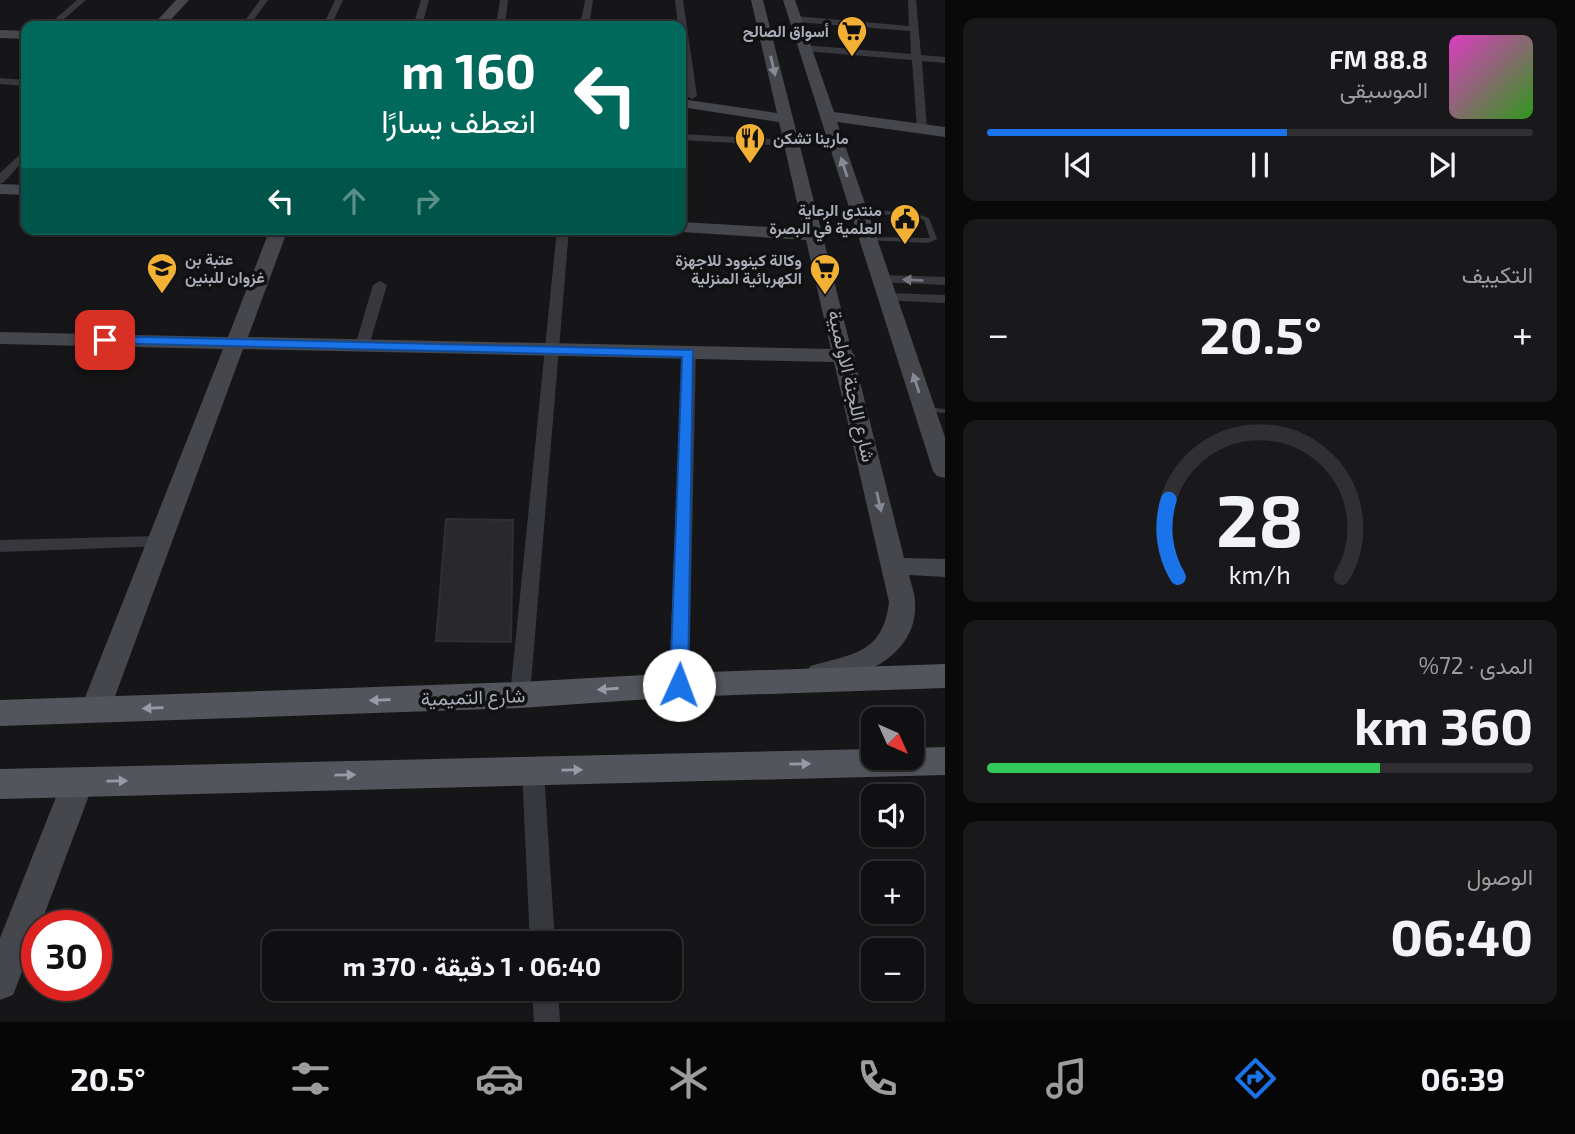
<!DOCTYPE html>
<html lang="ar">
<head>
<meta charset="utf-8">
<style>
	:root { --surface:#101012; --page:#19191b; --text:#f1f3f6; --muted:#9c9d9f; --line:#303032; --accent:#1a73e8 }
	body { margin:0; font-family:"Exo 2",Vazirmatn,sans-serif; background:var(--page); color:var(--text); direction:rtl; height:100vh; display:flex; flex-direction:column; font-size:26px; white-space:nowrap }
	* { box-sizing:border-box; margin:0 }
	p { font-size:23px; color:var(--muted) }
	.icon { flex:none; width:38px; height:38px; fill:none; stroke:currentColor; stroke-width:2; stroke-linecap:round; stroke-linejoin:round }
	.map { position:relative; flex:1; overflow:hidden; direction:ltr }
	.panel { display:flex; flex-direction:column; gap:18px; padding:18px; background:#09090a; width:630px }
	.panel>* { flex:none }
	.top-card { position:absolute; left:21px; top:21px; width:665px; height:214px; border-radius:14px; box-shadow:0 2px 5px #0004,0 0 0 2px var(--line); direction:rtl; background:#00695c; color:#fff; overflow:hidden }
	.needle { width:46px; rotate:135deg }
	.tools { position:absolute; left:861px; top:707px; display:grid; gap:14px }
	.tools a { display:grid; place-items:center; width:63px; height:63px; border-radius:14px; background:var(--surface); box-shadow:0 2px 5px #0004,0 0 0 2px var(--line); font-size:35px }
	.speed { position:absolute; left:21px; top:910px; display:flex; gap:14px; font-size:35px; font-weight:700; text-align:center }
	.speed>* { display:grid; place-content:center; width:91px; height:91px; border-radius:50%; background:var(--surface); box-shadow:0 2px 5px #0004,0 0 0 2px var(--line); line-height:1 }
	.speed .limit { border:10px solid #d22; background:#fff; color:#111 }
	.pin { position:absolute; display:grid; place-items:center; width:60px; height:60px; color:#fff; margin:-30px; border-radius:14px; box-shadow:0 4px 10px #0006 }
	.me { position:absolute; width:77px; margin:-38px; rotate:2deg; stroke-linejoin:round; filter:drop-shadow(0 0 5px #0008) }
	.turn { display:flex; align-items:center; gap:24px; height:147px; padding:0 35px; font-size:32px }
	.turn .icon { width:91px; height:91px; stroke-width:2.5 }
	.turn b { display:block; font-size:49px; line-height:60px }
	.lanes { display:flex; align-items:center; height:66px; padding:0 35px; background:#0003; justify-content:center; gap:35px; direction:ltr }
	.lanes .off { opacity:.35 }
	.big { font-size:52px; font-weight:700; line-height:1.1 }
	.panel .widget { flex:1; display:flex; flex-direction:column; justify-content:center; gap:10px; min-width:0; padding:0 24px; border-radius:14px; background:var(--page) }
	.panel .dial { align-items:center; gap:0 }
	.dial svg { height:182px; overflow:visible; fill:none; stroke:var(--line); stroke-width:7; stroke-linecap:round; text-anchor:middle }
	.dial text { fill:var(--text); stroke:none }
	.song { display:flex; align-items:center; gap:21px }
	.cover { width:84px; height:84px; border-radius:10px; background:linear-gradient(135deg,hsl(310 70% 55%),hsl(110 70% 35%)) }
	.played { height:7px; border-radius:4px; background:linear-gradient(90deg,var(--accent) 55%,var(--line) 55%) }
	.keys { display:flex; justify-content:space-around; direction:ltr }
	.heat { display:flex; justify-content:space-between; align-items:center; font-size:38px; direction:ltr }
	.charge { height:10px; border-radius:5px; background:linear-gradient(90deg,#34c759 72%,var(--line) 0) }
	.trip { position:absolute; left:262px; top:931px; width:420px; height:70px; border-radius:14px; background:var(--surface); box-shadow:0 2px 5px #0004,0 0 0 2px var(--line); font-weight:700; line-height:70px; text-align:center; direction:rtl }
	.tabs { display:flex; height:112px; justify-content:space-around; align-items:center; background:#060607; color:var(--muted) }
	.tabs .icon { width:49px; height:49px }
	.tabs .on { color:var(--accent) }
	.tabs b { font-size:32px; color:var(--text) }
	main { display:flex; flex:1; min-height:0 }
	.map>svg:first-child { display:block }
</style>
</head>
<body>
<main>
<section class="panel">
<div class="widget">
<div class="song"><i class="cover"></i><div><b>88.8 FM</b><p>الموسيقى</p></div></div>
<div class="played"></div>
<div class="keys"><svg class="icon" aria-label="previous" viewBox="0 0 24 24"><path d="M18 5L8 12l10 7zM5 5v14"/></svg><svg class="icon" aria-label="pause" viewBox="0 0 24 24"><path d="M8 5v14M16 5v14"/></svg><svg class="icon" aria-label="next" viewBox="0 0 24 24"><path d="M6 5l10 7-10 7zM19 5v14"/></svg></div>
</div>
<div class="widget"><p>التكييف</p>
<div class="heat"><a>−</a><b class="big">20.5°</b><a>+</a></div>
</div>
<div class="widget dial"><svg viewBox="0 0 100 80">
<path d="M14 69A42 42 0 1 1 86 69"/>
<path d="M14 69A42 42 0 0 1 10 35" stroke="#1a73e8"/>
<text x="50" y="56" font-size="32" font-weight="700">28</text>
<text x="50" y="72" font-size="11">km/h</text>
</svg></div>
<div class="widget"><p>المدى · 72%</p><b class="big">360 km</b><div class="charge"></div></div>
<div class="widget"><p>الوصول</p><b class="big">06:40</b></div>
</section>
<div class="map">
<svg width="945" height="1022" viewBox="0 0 945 1022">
	<rect width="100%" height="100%" fill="#161618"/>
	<polygon fill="#29292c" stroke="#303034" stroke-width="2" points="446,519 513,520 511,642 436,641"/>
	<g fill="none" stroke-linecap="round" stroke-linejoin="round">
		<g fill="#37383d" fill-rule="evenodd">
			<polygon points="859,209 914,213 929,218 937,239 928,243 866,240 866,238 868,237 930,238 924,220 913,217 857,212 857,210"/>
			<polygon points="923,407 945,409 945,413 923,411 922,409"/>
		</g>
		<g fill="#37383d" fill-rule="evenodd">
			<polygon points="77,0 86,0 56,26 47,26"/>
			<polygon points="260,0 268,0 249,26 241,26"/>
			<polygon points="335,0 343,0 331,26 323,26"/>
			<polygon points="421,0 429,0 422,26 413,26"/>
			<polygon points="500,0 508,0 505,26 496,26"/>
			<polygon points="585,0 593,0 589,26 580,26"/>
			<polygon points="675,0 683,0 697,96 692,99 687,96 681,26 678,26"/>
			<polygon points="908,0 916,0 921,55 945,57 945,63 922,61 927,129 922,132 917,129 912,60 804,51 799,48 804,45 911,54 910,31 795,22 791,19 795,16 909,26"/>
			<polygon points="0,78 26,80 26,86 0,84"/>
			<polygon points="681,134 791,140 797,143 791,146 681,140"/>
			<polygon points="26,149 26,158 4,182 0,184 0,173"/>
			<polygon points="557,229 569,229 530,695 527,701 520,703 513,701 510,695"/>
			<polygon points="881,275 945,277 945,285 876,282 874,279"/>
			<polygon points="380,281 387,285 369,346 362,350 357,349 355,346 373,285"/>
			<polygon points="887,293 945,295 945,303 882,300 882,294"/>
			<polygon points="689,349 696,353 689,685 686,690 679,693 672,690 669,685 682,353"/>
			<polygon points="159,536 165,538 168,542 165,546 0,552 0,540"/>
			<polygon points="533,762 541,765 544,771 555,943 530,943 522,771 525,765"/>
			<polygon points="532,989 558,989 560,1022 534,1022"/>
		</g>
		<g fill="#45474d" fill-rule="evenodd">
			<polygon points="176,0 189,0 165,26 152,26"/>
			<path d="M751,0H763L852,352L855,356L854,358L904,558L945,559V577L909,575C911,584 915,593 915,602C918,641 886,666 853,676C838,681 825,686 810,682L806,674L810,666C852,654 883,654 889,602L834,362L243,349L110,710L105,718L95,721L85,718L80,710L223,349L0,344V332L228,337L270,229H288L248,337L831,349L806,240L681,232L674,229H681V222L803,229L779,122L681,107V99L777,113Z"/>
			<polygon points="783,0 795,0 834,112 945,127 945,137 837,122 945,437 945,478 937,476 933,471"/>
			<polygon points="0,30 26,31 26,39 0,38"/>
			<polygon points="0,184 26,185 26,195 0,194"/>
			<polygon points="78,769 89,773 94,782 40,926 37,926 37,933 13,995 0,1000 0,938 62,782 67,773"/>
		</g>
		<g fill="#53555c" fill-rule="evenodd">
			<polygon points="945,664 945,688 679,697 520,708 0,726 0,700 520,682 679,673"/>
			<polygon points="945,747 945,775 0,799 0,769 873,749 873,758 912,758 912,748"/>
		</g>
	</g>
	<defs><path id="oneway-solid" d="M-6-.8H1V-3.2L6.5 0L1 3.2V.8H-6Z" transform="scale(1.75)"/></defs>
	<g fill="#858993">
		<use href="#oneway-solid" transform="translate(773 66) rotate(77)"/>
		<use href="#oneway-solid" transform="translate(844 167) rotate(-108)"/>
		<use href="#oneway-solid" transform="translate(916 383) rotate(-108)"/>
		<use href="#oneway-solid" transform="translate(879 502) rotate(77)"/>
	</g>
	<use fill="#757881" href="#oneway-solid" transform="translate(913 280) rotate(-177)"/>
	<g fill="#979ba6">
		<use href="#oneway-solid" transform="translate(608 689) rotate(176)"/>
		<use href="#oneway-solid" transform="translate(380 700) rotate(178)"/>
		<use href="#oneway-solid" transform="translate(153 708) rotate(178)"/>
		<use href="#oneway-solid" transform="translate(800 764) rotate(-1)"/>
		<use href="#oneway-solid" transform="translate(572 770) rotate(-1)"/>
		<use href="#oneway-solid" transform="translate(345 775) rotate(-1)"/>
		<use href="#oneway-solid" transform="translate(117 781) rotate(-1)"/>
	</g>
	<polygon fill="#1a73e8" stroke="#114b97" stroke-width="2" points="105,336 693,350 688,685 686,690 672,690 670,685 682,357 100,343 98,340"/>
	<defs>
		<g id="supermarket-pin" transform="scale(1.575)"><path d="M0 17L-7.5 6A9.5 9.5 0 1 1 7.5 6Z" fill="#f2b134" stroke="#111113"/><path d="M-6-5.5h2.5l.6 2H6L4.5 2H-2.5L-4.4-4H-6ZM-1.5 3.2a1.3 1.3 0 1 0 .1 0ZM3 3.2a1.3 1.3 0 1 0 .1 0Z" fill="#111"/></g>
		<g id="restaurant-pin" transform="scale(1.575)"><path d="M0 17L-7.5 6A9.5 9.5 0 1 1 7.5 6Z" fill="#f2b134" stroke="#111113"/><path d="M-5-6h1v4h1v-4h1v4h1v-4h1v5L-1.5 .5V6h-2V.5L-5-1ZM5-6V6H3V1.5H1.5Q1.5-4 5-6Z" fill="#111"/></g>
		<g id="civic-pin" transform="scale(1.575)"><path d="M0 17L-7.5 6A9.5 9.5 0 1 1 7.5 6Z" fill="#f2b134" stroke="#111113"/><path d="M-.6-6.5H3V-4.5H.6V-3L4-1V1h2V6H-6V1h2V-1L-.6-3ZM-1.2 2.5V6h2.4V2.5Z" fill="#111"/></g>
		<g id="school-pin" transform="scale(1.575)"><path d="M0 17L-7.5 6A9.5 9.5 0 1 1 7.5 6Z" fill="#f2b134" stroke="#111113"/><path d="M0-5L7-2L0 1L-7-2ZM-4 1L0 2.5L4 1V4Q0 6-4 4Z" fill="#111"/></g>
	</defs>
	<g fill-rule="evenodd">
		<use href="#supermarket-pin" x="852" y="31"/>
		<use href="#restaurant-pin" x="750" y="138"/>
		<use href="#civic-pin" x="905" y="219"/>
		<use href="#school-pin" x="162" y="268"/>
		<use href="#supermarket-pin" x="825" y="269"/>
	</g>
	<g text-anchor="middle" stroke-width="7" stroke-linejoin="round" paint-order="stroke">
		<g font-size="16" font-weight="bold" fill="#a8adb8" stroke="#111113" text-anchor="end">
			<text x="829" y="37">أسواق الصالح</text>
			<text x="773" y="144" text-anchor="start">مارينا تشكن</text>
			<text x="882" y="216">منتدى الرعاية<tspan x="882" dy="18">العلمية في البصرة</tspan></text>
			<text x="185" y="265" text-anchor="start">عتبة بن<tspan x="185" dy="18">غزوان للبنين</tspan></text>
			<text x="802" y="266">وكالة كينوود للاجهزة<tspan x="802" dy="18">الكهربائية المنزلية</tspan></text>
		</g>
		<g font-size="19" fill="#a8adb8" stroke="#111113">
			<text transform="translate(852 386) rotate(77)" y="7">شارع اللجنة الاولمبية</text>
			<text transform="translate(473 697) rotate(-2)" y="7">شارع التميمية</text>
		</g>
	</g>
</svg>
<div class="tools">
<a><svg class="needle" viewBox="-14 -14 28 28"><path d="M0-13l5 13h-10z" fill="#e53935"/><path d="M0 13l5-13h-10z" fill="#9c9d9f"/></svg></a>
<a><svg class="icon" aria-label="sound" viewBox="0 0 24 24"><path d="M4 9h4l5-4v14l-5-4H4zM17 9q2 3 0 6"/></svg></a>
<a>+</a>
<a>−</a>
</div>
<div class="speed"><div class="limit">30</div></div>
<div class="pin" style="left:105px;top:340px;background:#d93025"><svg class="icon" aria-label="arrive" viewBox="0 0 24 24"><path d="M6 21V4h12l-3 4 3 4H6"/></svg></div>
<svg class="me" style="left:679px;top:685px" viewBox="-20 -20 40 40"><circle r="19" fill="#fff"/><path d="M0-13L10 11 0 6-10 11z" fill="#1a73e8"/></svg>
<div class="trip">06:40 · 1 دقيقة · 370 m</div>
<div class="top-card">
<div class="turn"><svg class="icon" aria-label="left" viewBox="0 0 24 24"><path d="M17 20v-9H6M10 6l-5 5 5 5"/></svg><div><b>160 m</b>انعطف يسارًا</div></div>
<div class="lanes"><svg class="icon" aria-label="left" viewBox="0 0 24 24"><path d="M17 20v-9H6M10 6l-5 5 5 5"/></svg><svg class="icon off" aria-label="ahead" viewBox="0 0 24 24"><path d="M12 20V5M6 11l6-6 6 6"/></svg><svg class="icon off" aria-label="right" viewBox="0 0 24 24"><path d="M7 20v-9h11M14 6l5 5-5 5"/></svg></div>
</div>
</div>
</main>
<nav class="tabs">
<b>06:39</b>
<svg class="icon on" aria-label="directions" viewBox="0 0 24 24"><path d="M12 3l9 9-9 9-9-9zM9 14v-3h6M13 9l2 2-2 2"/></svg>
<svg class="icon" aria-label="music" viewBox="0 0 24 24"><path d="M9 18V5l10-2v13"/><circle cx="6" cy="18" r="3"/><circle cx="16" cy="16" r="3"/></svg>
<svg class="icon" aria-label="phone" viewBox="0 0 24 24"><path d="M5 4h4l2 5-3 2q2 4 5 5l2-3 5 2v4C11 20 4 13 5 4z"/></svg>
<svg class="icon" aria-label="climate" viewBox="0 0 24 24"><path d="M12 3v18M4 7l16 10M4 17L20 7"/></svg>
<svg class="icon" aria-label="car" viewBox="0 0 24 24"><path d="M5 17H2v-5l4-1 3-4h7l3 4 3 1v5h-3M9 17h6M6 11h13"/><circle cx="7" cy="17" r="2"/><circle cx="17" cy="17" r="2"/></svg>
<svg class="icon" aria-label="filters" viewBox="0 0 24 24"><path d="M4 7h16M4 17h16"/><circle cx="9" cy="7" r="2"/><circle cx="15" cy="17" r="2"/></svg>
<b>20.5°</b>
</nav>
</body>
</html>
